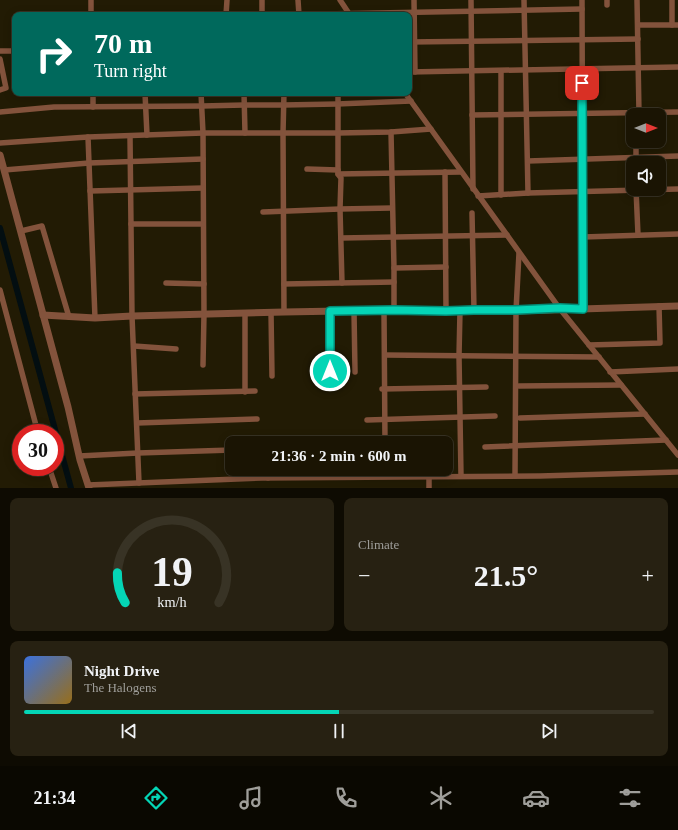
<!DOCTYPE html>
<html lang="en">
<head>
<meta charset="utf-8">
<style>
	:root { --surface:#1a1403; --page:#272112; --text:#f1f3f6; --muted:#9f9e9a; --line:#383325; --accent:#04d5b6 }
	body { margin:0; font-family:Georgia,serif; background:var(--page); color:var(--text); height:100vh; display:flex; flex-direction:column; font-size:15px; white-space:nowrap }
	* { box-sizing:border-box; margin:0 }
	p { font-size:13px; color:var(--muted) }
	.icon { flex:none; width:22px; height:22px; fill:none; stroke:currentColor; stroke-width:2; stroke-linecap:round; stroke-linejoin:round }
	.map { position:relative; height:488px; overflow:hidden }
	.drawer { display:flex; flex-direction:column; gap:10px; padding:10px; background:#0e0b02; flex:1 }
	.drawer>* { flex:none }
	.guide { position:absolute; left:12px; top:12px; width:400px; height:84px; border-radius:8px; box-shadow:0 2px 10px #0003,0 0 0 1px var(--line); background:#00695c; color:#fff; overflow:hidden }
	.needle { width:26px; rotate:90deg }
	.buttons { position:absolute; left:626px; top:108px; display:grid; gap:8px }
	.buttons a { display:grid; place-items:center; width:40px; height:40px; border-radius:8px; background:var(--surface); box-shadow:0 2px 10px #0003,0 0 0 1px var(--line); font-size:20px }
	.speed { position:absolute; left:12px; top:424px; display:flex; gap:8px; font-size:20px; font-weight:700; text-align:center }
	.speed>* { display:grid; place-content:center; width:52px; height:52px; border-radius:50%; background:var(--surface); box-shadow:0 2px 10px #0003,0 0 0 1px var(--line); line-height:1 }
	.speed .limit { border:6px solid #d22; background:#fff; color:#111 }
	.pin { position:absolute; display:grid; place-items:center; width:34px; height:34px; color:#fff; margin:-17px; border-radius:8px; box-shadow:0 2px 6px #0006 }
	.me { position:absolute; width:44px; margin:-22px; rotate:0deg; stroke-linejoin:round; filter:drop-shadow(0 0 3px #0008) }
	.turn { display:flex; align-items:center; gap:14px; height:84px; padding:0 16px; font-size:18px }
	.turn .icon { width:52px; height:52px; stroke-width:2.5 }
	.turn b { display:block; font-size:28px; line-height:34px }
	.big { font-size:30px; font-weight:800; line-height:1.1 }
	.drawer .tile { flex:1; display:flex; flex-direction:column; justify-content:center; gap:6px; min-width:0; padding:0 14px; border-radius:8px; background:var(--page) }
	.drawer .dial { align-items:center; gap:0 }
	.dial svg { height:104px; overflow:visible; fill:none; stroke:var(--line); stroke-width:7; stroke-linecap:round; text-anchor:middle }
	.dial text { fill:var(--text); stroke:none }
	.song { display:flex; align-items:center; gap:12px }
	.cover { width:48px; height:48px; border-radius:6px; background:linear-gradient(135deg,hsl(220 70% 55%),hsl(40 70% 35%)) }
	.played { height:4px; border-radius:2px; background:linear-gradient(90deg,var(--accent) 50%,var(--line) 50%) }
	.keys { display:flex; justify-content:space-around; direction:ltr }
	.heat { display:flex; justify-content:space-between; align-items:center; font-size:22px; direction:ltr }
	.drawer .tiles { flex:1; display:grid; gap:10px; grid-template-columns:1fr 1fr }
	.tile:last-child { grid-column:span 2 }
	.trip { position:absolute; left:225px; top:436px; width:228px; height:40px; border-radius:8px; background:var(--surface); box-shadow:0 2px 10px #0003,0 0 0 1px var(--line); font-weight:800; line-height:40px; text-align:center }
	.dock { display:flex; height:64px; justify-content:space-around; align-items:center; background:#0a0801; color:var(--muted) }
	.dock .icon { width:28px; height:28px }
	.dock .current { color:var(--accent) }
	.dock b { font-size:18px; color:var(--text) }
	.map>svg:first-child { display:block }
</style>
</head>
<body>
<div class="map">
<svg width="678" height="488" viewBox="0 0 678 488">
	<rect width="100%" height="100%" fill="#221b04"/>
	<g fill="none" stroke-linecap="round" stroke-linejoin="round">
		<polyline stroke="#030e11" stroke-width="6" points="0,228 71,488"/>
		<g stroke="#83533c" stroke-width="5.5">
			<polyline points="91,0 91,15"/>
			<polyline points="262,0 262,15"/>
			<polyline points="298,0 299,15"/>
			<polyline points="340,0 350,15"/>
			<polyline points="414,0 415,72"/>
			<polyline points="471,0 473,189"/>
			<polyline points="524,0 528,193"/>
			<polyline points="582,0 583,309"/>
			<polyline points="607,0 607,5"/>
			<polyline points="637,0 639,113"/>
			<polyline points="672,0 672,25"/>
			<polyline points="226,15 227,0"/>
			<polyline points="270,15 582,9"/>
			<polyline points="638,25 678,25"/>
			<polyline points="409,42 638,39"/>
			<polyline points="0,51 15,51"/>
			<polyline points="0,59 6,88 0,90"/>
			<polyline points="409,72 678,67"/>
			<polyline points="93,93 93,107"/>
			<polyline points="145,93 147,135"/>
			<polyline points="201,93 203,133 204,314 203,365"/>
			<polyline points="244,93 245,133"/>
			<polyline points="284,93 283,133 284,312"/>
			<polyline points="338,93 338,174 341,178 340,209 342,283"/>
			<polyline points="405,93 560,309 678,455"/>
			<polyline points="0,112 54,107 202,106 244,105 283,105 337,104 411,101"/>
			<polyline points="472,115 678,112"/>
			<polyline points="391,132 394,268 394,310"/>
			<polyline points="130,136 132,316 139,483"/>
			<polyline points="636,141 636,163"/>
			<polyline points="0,143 88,137"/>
			<polyline points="528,161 678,156"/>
			<polyline points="307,169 338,170"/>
			<polyline points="4,170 89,163 203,159"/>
			<polyline points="445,172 446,311"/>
			<polyline points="338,174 461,172"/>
			<polyline points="636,189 638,235"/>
			<polyline points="90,191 203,188"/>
			<polyline points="501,195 501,71"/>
			<polyline points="478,196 528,193 678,189"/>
			<polyline points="263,212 340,209 392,208"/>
			<polyline points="472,213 474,310"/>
			<polyline points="131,224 203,224"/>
			<polyline points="21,231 42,226 69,317"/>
			<polyline points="583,237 678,234"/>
			<polyline points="341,238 507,235"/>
			<polyline points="394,268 446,267"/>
			<polyline points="166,283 204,284"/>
			<polyline points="284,284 394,282"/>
			<polyline points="0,290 38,433"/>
			<polyline points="330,311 330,371"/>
			<polyline points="354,311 355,372"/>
			<polyline points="384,311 385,443"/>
			<polyline points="460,311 459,356 461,476"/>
			<polyline points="271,312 272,376"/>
			<polyline points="245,313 245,392"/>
			<polyline points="95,318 88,137 203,133 338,133 391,132 431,129"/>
			<polyline points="589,345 660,343 659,306"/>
			<polyline points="134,346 176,349"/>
			<polyline points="385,355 599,357"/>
			<polyline points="610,372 678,369"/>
			<polyline points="519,386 621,385"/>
			<polyline points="382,389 486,387"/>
			<polyline points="135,394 255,391"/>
			<polyline points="520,418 645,414"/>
			<polyline points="367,420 495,416"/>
			<polyline points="137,423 257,419"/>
			<polyline points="485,447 666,440"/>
			<polyline points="79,456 138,453 232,450"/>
			<polyline points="49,467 56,488"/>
			<polyline points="268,469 268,478"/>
			<polyline points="429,476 429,488"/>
			<polyline points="515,476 516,311 519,253"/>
			<polyline points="88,485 262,478 540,476 678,472"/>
		</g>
		<g stroke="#83533c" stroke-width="7">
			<polyline points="0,155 68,407 80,460 89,488"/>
			<polyline points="43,315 95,318 132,316 284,312 394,310 446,311 516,311 678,306"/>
		</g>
	</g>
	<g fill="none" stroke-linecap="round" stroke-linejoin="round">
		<g stroke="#038a76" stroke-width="10">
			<polyline id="route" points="330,371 330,311 394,310 446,311 474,310 516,310 560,308 583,309 582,83"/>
		</g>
		<use href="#route" stroke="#04d5b6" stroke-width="7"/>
	</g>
</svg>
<div class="buttons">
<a><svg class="needle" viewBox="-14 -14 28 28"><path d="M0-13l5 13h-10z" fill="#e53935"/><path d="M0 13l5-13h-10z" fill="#9f9e9a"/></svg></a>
<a><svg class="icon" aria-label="sound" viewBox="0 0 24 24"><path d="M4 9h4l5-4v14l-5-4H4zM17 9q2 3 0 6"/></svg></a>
</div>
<div class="speed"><div class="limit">30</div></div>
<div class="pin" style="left:582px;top:83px;background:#d93025"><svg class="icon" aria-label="arrive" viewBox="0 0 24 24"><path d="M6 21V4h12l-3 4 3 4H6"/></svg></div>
<svg class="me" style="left:330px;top:371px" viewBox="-20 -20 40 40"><circle r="17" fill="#04d5b6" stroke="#fff" stroke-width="3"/><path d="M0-11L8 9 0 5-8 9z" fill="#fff"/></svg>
<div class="trip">21:36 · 2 min · 600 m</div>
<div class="guide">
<div class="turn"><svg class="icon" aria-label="right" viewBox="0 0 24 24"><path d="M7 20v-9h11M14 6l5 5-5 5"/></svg><div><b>70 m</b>Turn right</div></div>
</div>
</div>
<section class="drawer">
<div class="tiles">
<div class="tile dial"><svg viewBox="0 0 100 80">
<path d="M14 69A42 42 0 1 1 86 69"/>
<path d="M14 69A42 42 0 0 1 8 46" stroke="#04d5b6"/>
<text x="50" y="56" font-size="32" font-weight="700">19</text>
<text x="50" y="72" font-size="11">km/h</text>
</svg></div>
<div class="tile"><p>Climate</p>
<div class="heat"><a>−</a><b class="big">21.5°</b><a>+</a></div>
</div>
<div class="tile">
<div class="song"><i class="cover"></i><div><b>Night Drive</b><p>The Halogens</p></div></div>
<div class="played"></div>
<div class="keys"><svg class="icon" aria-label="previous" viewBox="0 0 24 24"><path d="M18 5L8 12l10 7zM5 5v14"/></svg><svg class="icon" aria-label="pause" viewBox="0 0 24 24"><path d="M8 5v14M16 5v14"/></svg><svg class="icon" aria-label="next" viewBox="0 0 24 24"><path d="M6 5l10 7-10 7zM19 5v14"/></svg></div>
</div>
</div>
</section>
<nav class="dock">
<b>21:34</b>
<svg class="icon current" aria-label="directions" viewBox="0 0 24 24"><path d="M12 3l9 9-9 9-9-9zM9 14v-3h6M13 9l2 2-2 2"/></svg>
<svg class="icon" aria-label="music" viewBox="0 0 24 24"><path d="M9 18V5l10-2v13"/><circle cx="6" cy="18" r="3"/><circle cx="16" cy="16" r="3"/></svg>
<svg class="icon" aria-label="phone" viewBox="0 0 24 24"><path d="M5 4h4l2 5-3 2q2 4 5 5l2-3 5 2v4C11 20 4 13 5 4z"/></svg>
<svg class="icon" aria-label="climate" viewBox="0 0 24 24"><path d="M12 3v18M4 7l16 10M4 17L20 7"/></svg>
<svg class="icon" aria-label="car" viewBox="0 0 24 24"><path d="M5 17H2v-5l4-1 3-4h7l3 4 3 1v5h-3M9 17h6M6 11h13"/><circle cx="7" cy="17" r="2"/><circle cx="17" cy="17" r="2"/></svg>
<svg class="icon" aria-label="filters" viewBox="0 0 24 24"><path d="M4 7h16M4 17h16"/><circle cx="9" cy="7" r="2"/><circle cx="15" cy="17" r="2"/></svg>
</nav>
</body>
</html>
